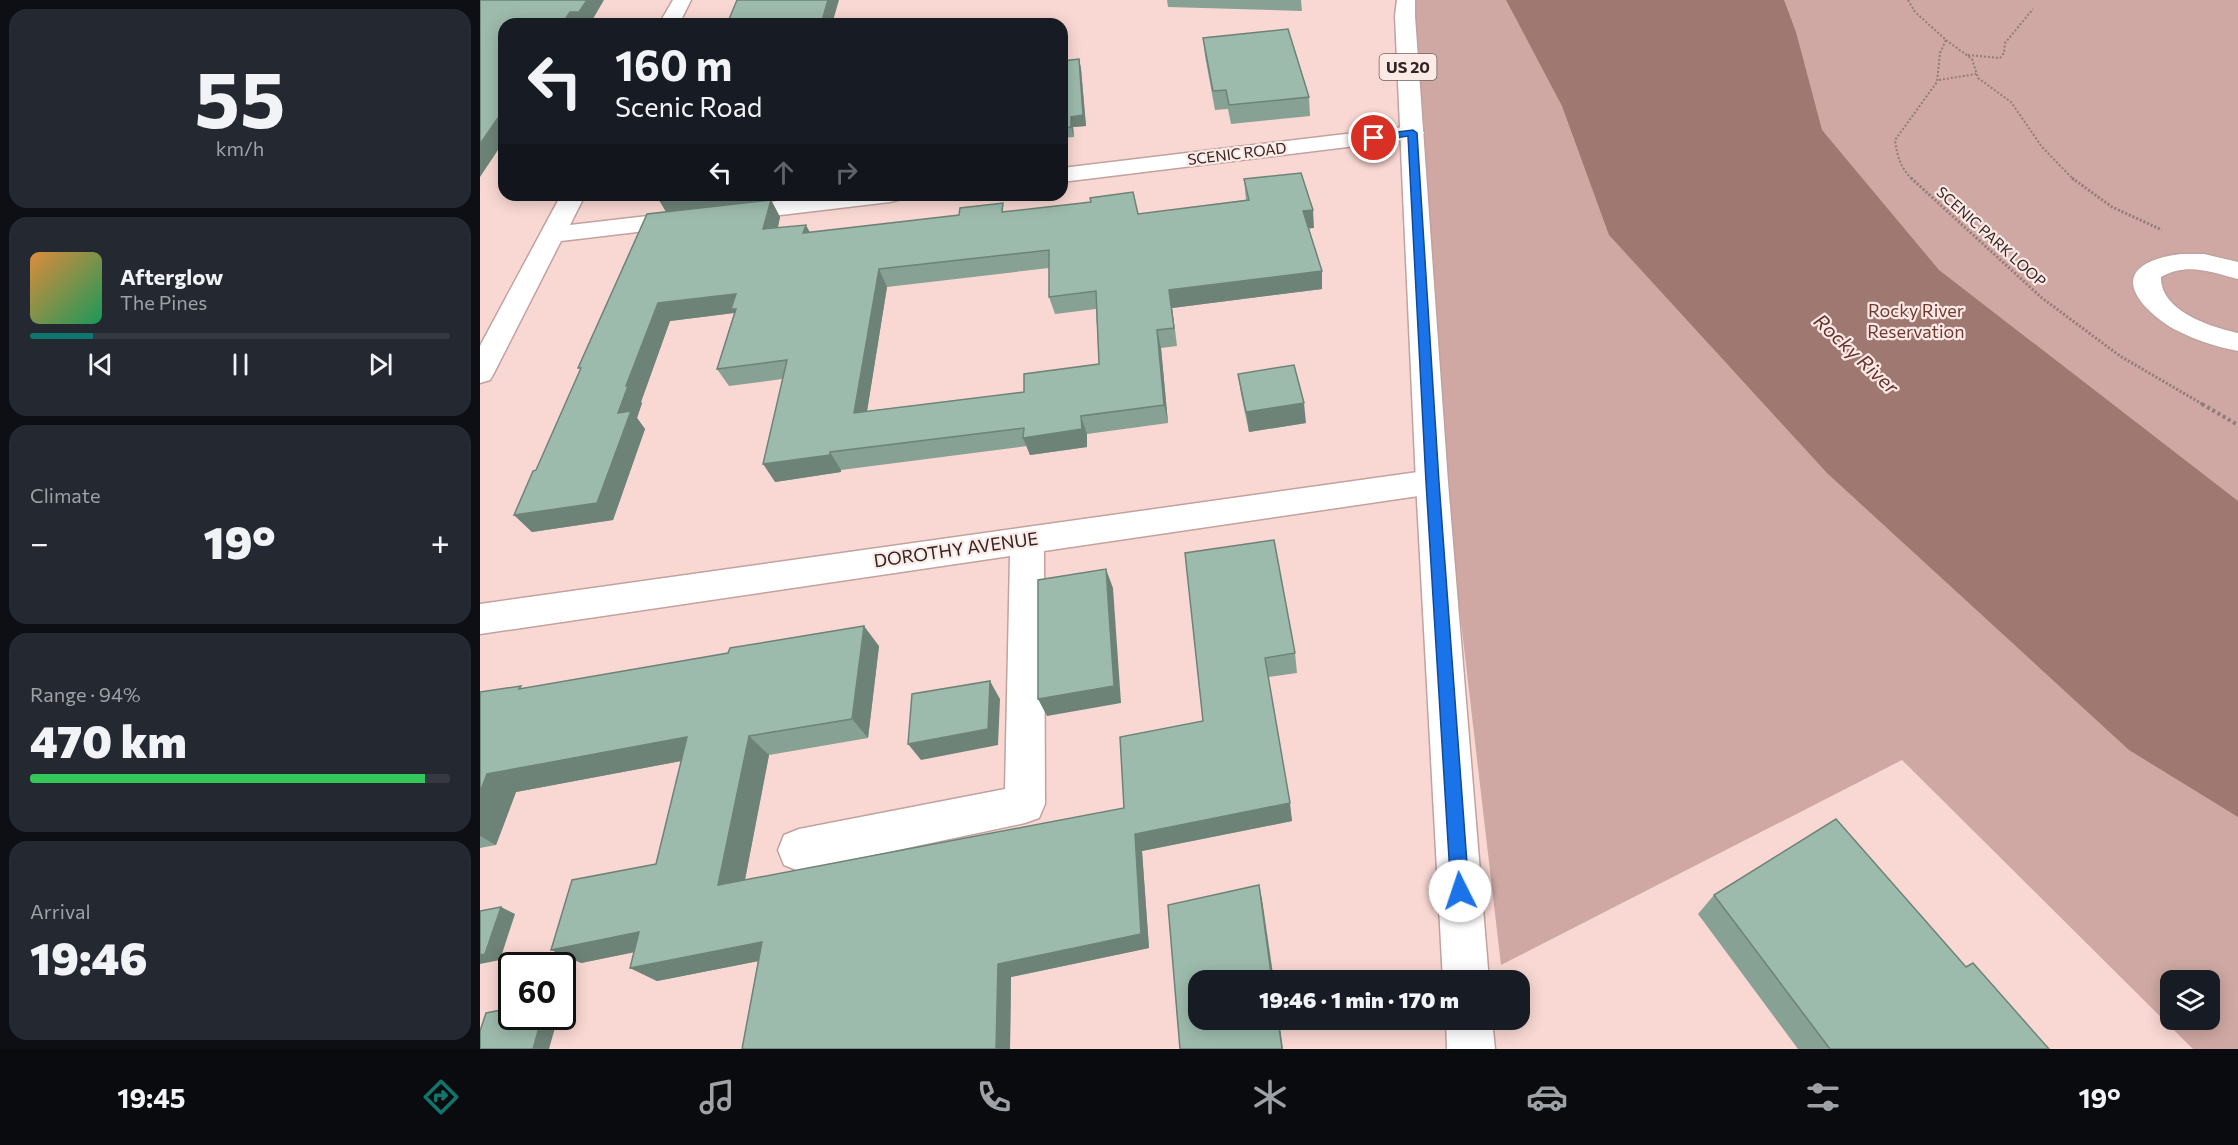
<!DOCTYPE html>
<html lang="en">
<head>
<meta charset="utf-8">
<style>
	:root { --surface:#171b24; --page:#242831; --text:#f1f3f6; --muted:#9ea1a6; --line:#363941; --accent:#0f766e }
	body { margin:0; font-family:Commissioner,sans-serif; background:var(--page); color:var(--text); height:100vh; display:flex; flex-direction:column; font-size:22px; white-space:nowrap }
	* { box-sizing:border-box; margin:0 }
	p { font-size:20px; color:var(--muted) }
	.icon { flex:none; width:33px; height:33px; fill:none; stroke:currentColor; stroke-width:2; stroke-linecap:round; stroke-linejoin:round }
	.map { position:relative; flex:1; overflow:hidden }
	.side { display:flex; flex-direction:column; gap:9px; padding:9px; background:#0d0f14; width:480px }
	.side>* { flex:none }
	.top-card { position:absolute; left:18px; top:18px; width:570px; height:183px; border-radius:18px; box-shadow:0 3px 15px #0003; background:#171b24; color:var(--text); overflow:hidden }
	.controls { position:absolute; left:1680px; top:970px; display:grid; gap:12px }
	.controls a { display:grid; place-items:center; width:60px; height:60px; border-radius:12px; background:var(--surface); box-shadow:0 3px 15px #0003; font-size:30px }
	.speed { position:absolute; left:18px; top:952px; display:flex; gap:12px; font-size:30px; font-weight:700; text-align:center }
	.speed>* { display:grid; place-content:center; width:78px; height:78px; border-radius:50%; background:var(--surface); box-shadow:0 3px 15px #0003; line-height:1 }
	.speed .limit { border:3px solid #111; border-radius:9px; background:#fff; color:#111 }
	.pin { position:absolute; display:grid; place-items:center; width:51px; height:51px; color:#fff; margin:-26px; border:3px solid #fff; border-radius:50%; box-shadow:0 2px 6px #0007 }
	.me { position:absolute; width:66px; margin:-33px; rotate:356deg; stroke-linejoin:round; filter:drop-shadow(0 0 4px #0008) }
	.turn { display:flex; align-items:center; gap:21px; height:126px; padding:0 18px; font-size:27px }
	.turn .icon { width:78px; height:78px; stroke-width:2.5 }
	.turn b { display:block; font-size:42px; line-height:51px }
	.lanes { display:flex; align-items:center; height:57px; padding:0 18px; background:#0003; justify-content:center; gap:30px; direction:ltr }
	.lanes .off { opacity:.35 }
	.big { font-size:45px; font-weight:800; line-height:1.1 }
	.side .widget { flex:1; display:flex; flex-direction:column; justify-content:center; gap:9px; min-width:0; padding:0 21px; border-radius:18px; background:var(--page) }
	.side .dial { align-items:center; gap:0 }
	.dial b { font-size:78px; line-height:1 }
	.song { display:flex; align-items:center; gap:18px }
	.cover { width:72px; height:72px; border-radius:9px; background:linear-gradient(135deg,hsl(30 70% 55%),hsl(150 70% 35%)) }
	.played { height:6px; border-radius:3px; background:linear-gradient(90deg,var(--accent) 15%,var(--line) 15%) }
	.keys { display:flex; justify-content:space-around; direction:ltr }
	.heat { display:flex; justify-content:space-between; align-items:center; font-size:33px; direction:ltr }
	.charge { height:9px; border-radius:4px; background:linear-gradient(90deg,#34c759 94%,var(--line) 0) }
	.trip { position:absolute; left:708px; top:970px; width:342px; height:60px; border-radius:18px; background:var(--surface); box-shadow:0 3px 15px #0003; font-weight:800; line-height:60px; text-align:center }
	.tabs { display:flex; height:96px; justify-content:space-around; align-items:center; background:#090b0e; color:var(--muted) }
	.tabs .icon { width:42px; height:42px }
	.tabs .selected { color:var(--accent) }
	.tabs b { font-size:27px; color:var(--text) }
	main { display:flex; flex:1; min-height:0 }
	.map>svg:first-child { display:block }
</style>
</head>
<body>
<main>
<section class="side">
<div class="widget dial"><b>55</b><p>km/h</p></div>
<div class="widget">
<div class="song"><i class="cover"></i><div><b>Afterglow</b><p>The Pines</p></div></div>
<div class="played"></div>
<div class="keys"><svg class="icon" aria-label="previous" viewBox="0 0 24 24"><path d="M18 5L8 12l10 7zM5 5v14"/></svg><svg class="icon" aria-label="pause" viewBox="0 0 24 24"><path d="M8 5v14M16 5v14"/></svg><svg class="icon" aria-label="next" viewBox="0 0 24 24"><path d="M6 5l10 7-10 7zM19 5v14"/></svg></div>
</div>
<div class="widget"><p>Climate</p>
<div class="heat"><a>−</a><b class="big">19°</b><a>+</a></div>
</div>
<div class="widget"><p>Range · 94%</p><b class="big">470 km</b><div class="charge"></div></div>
<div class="widget"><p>Arrival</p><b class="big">19:46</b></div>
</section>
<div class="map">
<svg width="1758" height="1049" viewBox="0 0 1758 1049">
	<rect width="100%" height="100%" fill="#f9d8d3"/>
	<path fill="#cfa8a3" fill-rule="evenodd" d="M924,0H1758V1049H1713L1422,760L1021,965L945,313ZM1690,981H1730V1020H1690Z"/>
	<polygon fill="#9f7872" points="1026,0 1304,0 1316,32 1342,130 1459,270 1758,501 1758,817 1649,750 1347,473 1129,235 1082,106"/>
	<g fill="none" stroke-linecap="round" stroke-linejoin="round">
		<g stroke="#c1a29e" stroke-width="3">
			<g id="minor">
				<polygon points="193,0 211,0 199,24 179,24"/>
				<polygon points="933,126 941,128 944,133 941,138 582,182 582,168"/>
				<polygon points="81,195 105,195 90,225 349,195 422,195 418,200 410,202 81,241 14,373 10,380 0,383 0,346"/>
				<path d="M1701,254H1724L1758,262V279C1731,272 1707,262 1681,277C1680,311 1731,327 1758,333V351C1737,347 1715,340 1696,330C1680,322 1639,291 1658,270C1668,259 1687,256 1701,254Z"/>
				<polygon points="952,470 963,474 968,482 963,490 952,494 564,551 565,804 559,818 545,823 319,871 304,865 298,850 304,835 319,829 525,789 530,556 0,634 0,604"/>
			</g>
		</g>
		<g stroke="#c1a29e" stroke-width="3">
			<g id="major">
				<polygon points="917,0 935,0 935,16 968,482 1009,981 963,981 936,482 915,16"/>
				<polygon points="966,1020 1012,1020 1015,1049 967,1049"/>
			</g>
		</g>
		<g stroke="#927c79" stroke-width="2" stroke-dasharray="2 2" stroke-linecap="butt">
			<path d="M1428,0L1435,12L1466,40L1460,53L1457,82L1415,140C1417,156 1421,169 1433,180"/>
			<polyline points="1466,40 1492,59 1498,78 1531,102 1562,147 1594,180"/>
			<polyline points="1488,55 1520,58 1524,53 1525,43 1553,9"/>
			<polyline points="1459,80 1496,74"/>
		</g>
		<g stroke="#927c79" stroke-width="3" stroke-dasharray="2 2" stroke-linecap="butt">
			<polyline points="1431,178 1562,298 1640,356 1724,405"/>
			<polyline points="1592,178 1632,207 1682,230"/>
		</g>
		<polyline stroke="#927c79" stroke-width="4" stroke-dasharray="3 3" stroke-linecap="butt" points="1722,404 1758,425"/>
		<use href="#minor" fill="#fff" fill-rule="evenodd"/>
		<use href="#major" fill="#fff" fill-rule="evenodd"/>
	</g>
	<g fill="#87a194" fill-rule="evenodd">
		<polygon points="687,0 821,0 822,11 688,7"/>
		<polygon points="723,38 829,97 830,116 751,124 748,109 735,110 725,56"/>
		<polygon points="599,59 601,69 606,126 593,127 594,137 582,138 582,61"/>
		<path d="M764,179L834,228H828L842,289L692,308L697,346L681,348L688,423L607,434V447L550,455L547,446L361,470V472L295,482L302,379L249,386L237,369L254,313L190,321L161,402L162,403L157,418L165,429L133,520L52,532L34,515L56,470L291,200L300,217L298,228L330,233L525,212L658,214L766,200ZM569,268V297L575,314L616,309L619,364L544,392L387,411L407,287Z"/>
		<polygon points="758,374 826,423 769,432 761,394"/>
		<polygon points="705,553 815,653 817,673 788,677 812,821 662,851 669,948 531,977 530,1049 262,1049 278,961 177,981 150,968 154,952 101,963 176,864 201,761 36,792 16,845 0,848 0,692 44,688 399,646 388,738 289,755 265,880 644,808 723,721"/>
		<polygon points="1234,895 1486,967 1493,963 1569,1049 1318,1049 1218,914"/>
	</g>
	<g fill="#6e8378">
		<polygon points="107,0 124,0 110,24 82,24 90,12"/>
		<polygon points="348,0 359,0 352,24 341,24"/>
		<polygon points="599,59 601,69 606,126 593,127 594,137 591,127 591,117"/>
		<polygon points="24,109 24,141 0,177 0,144"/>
		<polygon points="176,195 306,195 305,198 186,212"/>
		<polygon points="291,200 300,217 293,247 283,229"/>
		<polygon points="833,210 834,228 824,229 823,211"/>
		<polygon points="326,225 335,242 323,233"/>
		<polygon points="399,269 407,287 384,430 374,413"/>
		<polygon points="842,271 842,289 692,308 697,346 689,290"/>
		<polygon points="256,294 262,327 254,313 190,321 161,402 162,403 157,418 165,429 133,520 52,532 34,515 138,413 146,386 178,303"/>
		<polygon points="677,330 681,348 688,423 684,405"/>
		<polygon points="824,403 826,423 769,432 766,412"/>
		<polygon points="601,416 607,434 607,447 550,455 543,438"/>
		<polygon points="350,452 361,470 361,472 295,482 283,464"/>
		<polygon points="626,569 633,588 641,703 567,716 558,699"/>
		<polygon points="384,626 399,646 388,738 372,719"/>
		<polygon points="510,681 520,699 518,745 441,760 428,744"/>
		<polygon points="269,736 289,755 261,900 238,885"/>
		<polygon points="207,737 228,756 36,792 16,845 0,836 0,792 7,774"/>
		<polygon points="810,803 812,821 662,851 669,948 531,977 530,1049 516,1049 518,964 655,834"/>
		<polygon points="779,885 782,899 794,981 792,981"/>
		<polygon points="21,907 35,914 20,960 0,964 0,955"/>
		<polygon points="159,932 185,946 101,963 71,950"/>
		<polygon points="282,942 304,956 177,981 150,968"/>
		<polygon points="62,1017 78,1017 69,1049 53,1049"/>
		<polygon points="798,1020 799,1020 803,1049 802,1049"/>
	</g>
	<g fill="#9dbbac" stroke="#6e8378" stroke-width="1.5" fill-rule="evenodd">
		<polygon points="0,0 107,0 99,12 90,12 82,24 24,24 24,109 0,144"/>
		<polygon points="257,0 348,0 341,24 247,24"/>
		<polygon points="808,29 829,97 749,105 746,90 733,91 723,38"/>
		<polygon points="599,59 603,115 591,117 591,127 582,128 582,61"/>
		<path d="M821,173L833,210L823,211L842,271L689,290L694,328L677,330L684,405L601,416L602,429L543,438L544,428L350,452V455L283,464L307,360L237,369L256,309H251L256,294L178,303L146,386H148L138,413L151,411L117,503L34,515L53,471L56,470L101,368H98L167,214L291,200L283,229L326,225L323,233L479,215L480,208L523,203L522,212L611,202L610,198L653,192L658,214L769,200L764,179ZM569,250V297L616,291L619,364L544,374V392L374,413L399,269Z"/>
		<polygon points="814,365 824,403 766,412 758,374"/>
		<polygon points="794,540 815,653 785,658 810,803 655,834 661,934 518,964 516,1049 262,1049 282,942 150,968 159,932 71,950 92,880 176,864 207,737 7,774 0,792 0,692 41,686 39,689 248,653 250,648 384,626 372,719 269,736 238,885 644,808 640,737 723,721 705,553"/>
		<polygon points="626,569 634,686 558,699 558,580"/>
		<polygon points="510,681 508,729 428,744 432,694"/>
		<polygon points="1356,819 1486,967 1493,963 1569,1049 1350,1049 1234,895"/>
		<polygon points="779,885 792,981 718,981 718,1020 798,1020 802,1049 700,1049 688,905"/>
		<polygon points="21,907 5,954 0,955 0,911"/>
		<polygon points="32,1008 32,1017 62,1017 53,1049 0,1049 0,1031 6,1013"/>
	</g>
	<polygon fill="#1a73e8" stroke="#114b97" stroke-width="1.5" points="933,130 937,133 959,482 989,891 987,897 980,899 974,897 971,891 946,482 928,136 894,141 890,138 894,135"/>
	<g text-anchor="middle" stroke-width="4.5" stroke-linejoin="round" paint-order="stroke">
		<g font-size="15" fill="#322624" stroke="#fde9e6">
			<text transform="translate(757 154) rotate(-7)" y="5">SCENIC ROAD</text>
			<text transform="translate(1511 237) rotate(42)" y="5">SCENIC PARK LOOP</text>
		</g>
		<rect fill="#fde9e6" stroke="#6f605e" stroke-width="1.5" x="899.5" y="54" width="57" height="26" rx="4.5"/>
		<g font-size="16" font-weight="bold" fill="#322624">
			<text x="928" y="73">US 20</text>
		</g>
		<g font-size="18" fill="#713932" stroke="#fde9e6">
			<text x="1436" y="317">Rocky River<tspan x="1436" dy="21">Reservation</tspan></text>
		</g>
		<g font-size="18" fill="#322624" stroke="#fde9e6">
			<text transform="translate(476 550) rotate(-8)" y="6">DOROTHY AVENUE</text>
		</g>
		<g font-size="20" font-style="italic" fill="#67302a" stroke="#fde9e6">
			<text transform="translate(1376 354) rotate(43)" y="7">Rocky River</text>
		</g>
	</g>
</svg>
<div class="controls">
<a><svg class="icon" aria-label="layers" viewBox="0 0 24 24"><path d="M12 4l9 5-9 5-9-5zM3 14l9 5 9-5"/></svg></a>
</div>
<div class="speed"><div class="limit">60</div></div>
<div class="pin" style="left:894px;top:138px;background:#d93025"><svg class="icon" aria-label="arrive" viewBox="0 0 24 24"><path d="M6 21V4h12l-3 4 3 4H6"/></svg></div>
<svg class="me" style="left:980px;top:891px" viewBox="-20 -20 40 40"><circle r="19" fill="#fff"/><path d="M0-13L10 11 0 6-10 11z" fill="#1a73e8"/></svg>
<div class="trip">19:46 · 1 min · 170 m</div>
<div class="top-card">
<div class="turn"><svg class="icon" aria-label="left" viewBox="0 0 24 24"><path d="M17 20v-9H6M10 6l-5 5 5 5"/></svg><div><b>160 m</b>Scenic Road</div></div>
<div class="lanes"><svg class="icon" aria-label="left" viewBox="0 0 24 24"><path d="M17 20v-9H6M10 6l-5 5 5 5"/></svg><svg class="icon off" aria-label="ahead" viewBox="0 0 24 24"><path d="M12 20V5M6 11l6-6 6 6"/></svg><svg class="icon off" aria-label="right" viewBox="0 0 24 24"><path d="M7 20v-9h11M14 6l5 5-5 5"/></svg></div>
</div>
</div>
</main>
<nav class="tabs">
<b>19:45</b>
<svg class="icon selected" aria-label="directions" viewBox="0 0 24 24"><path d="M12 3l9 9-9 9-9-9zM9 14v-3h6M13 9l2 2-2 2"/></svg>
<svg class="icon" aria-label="music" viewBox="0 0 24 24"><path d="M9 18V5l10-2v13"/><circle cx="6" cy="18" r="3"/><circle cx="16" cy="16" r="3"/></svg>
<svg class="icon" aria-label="phone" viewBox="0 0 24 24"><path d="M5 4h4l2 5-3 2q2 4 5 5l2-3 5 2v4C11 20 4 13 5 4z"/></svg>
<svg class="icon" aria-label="climate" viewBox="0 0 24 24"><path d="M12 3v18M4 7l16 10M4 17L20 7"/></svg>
<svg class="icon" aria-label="car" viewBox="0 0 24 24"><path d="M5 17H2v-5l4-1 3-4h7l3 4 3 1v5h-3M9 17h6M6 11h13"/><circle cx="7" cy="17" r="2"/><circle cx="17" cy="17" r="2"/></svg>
<svg class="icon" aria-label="filters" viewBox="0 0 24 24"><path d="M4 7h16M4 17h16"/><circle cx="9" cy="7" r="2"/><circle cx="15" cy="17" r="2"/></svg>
<b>19°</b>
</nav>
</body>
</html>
